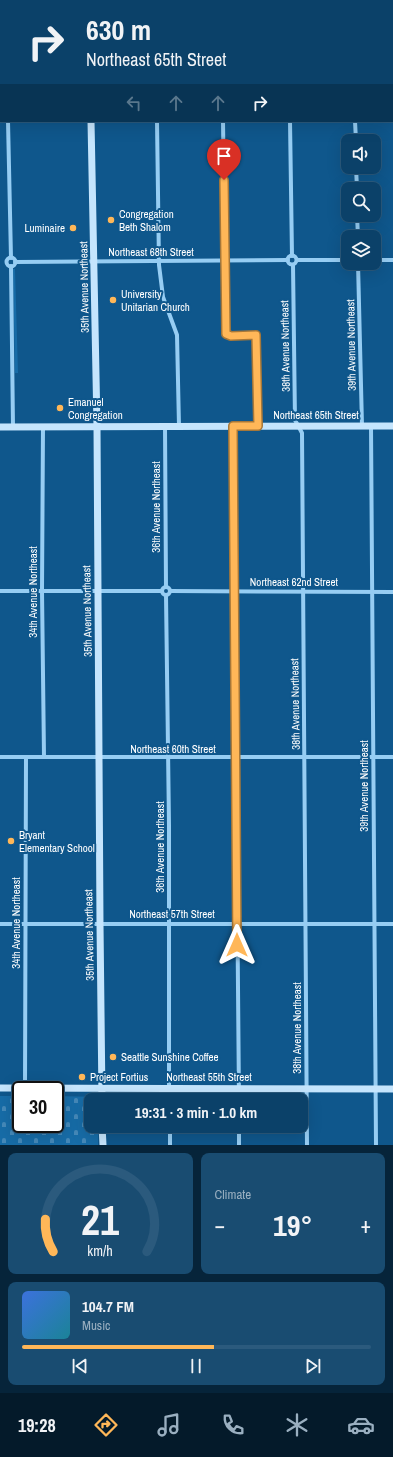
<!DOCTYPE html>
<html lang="en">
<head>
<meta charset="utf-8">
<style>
	:root { --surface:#0b4169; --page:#194c71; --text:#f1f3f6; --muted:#9aafc0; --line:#2b5a7d; --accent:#ffb758 }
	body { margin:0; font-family:"Archivo Narrow",sans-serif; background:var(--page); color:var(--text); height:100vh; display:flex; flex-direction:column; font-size:15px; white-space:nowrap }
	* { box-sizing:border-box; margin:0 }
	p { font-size:13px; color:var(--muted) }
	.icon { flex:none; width:22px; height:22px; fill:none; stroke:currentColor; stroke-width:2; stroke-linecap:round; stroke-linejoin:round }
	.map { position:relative; height:1145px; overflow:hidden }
	.sheet { display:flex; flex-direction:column; gap:8px; padding:8px; background:#06243a; flex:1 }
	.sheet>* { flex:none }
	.guide { position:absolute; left:0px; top:0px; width:393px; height:122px; box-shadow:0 4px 16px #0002,0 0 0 1px var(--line); background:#0b4169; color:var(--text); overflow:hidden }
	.controls { position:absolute; left:341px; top:134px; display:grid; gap:8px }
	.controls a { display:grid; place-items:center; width:40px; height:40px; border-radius:8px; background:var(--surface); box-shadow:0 4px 16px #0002,0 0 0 1px var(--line); font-size:20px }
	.speed { position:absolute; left:12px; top:1081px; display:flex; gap:8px; font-size:20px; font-weight:700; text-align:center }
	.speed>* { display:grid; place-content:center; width:52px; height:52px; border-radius:50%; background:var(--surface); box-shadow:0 4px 16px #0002,0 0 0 1px var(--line); line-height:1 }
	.speed .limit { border:2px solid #111; border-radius:6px; background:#fff; color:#111 }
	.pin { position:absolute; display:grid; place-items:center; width:34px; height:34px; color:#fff; margin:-41px -17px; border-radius:50% 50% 50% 0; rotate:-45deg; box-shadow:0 0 4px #0007 }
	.pin .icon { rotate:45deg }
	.me { position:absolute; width:44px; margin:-22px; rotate:0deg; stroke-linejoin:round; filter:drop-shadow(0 0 3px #0008) }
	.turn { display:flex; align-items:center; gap:14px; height:84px; padding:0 20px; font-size:18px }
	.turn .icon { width:52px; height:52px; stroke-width:2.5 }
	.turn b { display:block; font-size:28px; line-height:34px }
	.lanes { display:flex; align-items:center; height:38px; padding:0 20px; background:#0003; justify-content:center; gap:20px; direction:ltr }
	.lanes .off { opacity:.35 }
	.big { font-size:30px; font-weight:700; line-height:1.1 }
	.sheet .card { flex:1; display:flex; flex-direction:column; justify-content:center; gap:6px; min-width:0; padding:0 14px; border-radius:8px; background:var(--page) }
	.sheet .dial { align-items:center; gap:0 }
	.dial svg { height:104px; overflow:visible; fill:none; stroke:var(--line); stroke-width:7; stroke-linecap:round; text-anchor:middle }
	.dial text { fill:var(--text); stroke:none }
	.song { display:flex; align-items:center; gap:12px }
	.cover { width:48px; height:48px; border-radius:6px; background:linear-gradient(135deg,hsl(220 70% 55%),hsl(190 70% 35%)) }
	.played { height:4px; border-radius:2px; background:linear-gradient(90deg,var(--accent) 55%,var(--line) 55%) }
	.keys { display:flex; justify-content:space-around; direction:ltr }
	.heat { display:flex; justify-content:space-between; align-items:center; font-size:22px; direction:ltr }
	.sheet .tiles { flex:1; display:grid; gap:8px; grid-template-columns:1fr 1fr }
	.card:last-child { grid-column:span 2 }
	.trip { position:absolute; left:84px; top:1093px; width:224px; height:40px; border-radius:8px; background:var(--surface); box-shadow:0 4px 16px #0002,0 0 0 1px var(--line); font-weight:700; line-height:40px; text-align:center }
	.tabs { display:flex; height:64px; justify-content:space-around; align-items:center; background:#041a2a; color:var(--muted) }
	.tabs .icon { width:28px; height:28px }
	.tabs .active { color:var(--accent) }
	.tabs b { font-size:18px; color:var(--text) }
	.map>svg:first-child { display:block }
</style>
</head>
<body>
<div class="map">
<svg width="393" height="1145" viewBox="0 0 393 1145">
	<defs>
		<pattern id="cemetery-stones" width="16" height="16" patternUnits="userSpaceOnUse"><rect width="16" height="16" fill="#176ca7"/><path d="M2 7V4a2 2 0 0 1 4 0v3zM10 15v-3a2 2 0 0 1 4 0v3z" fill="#4589b9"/></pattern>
	</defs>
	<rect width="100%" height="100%" fill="#0f578c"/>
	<polygon fill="#176ca7" points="13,269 15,269 18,373 15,373"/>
	<polygon fill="url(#cemetery-stones)" points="0,1096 21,1096 21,1124 55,1124 55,1096 98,1097 98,1100 91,1100 91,1126 98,1126 98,1145 0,1145"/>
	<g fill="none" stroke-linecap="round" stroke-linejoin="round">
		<g stroke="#96cdf3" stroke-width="4">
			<polyline points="23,0 23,1"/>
			<polyline points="288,0 288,1"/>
			<polyline points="352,0 352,1"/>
			<polyline points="0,96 1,96"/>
			<polyline points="8,121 11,258"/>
			<polyline points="157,121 159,265 163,297 177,335 179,426"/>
			<polyline points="223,121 226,334 231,336 256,335 259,426"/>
			<polyline points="290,121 292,256"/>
			<polyline points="355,121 356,141"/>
			<polyline points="356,167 357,189"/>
			<polyline points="357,215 358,237"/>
			<circle cx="292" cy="260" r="4.5"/>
			<circle cx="11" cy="262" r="4.5"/>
			<polyline points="297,260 348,260"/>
			<polyline points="374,260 393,260"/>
			<polyline points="15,262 288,260"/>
			<polyline points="358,263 362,426"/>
			<polyline points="293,265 295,420 302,433 307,1145"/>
			<polyline points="11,266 13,427"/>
			<polyline points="165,426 166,587"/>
			<polyline points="233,426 239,1100"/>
			<polyline points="371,426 376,1145"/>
			<polyline points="43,427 42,591 44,757"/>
			<circle cx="166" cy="591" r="4"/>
			<polyline points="0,591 162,591"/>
			<polyline points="170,591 393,592"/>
			<polyline points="166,595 169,825 169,1100"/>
			<polyline points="0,757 393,757"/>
			<polyline points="0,924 393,924"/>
			<polyline points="25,1088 26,757"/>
			<polyline points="170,1126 170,1145"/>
			<polyline points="239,1126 239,1145"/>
		</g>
		<g stroke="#c5e5fd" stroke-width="7">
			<polyline points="88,0 88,1"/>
			<polyline points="392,96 393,96"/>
			<polyline points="91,121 97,426 100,924 102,1100"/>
			<polyline points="0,427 393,426"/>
			<polyline points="0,1088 393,1089"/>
			<polyline points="102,1126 103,1145"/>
		</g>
	</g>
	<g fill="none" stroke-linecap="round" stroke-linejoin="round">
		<g stroke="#a67739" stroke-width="10">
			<polyline id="route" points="224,180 226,334 231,336 256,335 258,426 233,426 237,945"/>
		</g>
		<use href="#route" stroke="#ffb758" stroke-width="7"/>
	</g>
	<g fill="#ffb758" stroke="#0f578c" stroke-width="1.5">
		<circle cx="111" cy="220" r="4"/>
		<circle cx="73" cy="228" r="4"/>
		<circle cx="113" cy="300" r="4"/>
		<circle cx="60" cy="408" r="4"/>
		<circle cx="11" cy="841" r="4"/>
		<circle cx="113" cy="1057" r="4"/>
		<circle cx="82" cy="1077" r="4"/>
	</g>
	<g text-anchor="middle" stroke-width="4" stroke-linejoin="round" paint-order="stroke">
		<g font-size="11" fill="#fff" stroke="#0f578c" text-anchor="start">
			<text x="119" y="218">Congregation<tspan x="119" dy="13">Beth Shalom</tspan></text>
			<text x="65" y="232" text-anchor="end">Luminaire</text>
			<text x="121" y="298">University<tspan x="121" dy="13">Unitarian Church</tspan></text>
			<text x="68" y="406">Emanuel<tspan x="68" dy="13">Congregation</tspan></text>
			<text x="19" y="839">Bryant<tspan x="19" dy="13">Elementary School</tspan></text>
			<text x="121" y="1061">Seattle Sunshine Coffee</text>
			<text x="90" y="1081">Project Fortius</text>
		</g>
		<g font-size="11" fill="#fff" stroke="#0f578c">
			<text x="151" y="256">Northeast 68th Street</text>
			<text transform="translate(84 287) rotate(-91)" y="4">35th Avenue Northeast</text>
			<text transform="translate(351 345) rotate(-91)" y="4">39th Avenue Northeast</text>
			<text transform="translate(285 346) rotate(-91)" y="4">38th Avenue Northeast</text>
			<text x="316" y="419">Northeast 65th Street</text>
			<text transform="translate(156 507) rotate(-90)" y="4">36th Avenue Northeast</text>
			<text x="294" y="586">Northeast 62nd Street</text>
			<text transform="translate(33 592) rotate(-90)" y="4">34th Avenue Northeast</text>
			<text transform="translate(87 611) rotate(-91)" y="4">35th Avenue Northeast</text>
			<text transform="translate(295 704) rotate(-91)" y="4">38th Avenue Northeast</text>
			<text x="173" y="753">Northeast 60th Street</text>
			<text transform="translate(364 786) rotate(-90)" y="4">39th Avenue Northeast</text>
			<text transform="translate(160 847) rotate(-90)" y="4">36th Avenue Northeast</text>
			<text x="172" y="918">Northeast 57th Street</text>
			<text transform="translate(16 923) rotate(-90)" y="4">34th Avenue Northeast</text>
			<text transform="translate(89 935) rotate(-91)" y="4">35th Avenue Northeast</text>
			<text transform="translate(297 1028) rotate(-90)" y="4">38th Avenue Northeast</text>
			<text x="209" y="1081">Northeast 55th Street</text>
		</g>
	</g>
</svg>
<div class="controls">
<a><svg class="icon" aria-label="sound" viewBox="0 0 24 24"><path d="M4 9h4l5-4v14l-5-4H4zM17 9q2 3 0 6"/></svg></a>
<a><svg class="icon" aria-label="search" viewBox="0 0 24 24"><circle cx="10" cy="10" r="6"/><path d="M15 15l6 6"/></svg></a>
<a><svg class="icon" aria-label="layers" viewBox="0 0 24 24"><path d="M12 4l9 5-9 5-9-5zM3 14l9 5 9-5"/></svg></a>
</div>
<div class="speed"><div class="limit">30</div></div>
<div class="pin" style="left:224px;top:180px;background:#d93025"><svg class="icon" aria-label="arrive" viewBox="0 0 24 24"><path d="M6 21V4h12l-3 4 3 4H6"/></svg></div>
<svg class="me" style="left:237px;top:945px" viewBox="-20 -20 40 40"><path d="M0-17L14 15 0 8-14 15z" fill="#ffb758" stroke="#fff" stroke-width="4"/></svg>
<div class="trip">19:31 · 3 min · 1.0 km</div>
<div class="guide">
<div class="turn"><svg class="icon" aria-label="right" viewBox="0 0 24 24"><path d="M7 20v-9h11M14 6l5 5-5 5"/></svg><div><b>630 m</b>Northeast 65th Street</div></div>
<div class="lanes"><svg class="icon off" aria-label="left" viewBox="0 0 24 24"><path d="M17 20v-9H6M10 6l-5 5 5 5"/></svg><svg class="icon off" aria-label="ahead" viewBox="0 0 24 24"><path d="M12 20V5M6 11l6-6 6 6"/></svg><svg class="icon off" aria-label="ahead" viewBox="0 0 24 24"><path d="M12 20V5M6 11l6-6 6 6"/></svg><svg class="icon" aria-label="right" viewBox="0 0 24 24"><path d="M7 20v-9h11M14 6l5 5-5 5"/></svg></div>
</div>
</div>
<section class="sheet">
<div class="tiles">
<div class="card dial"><svg viewBox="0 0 100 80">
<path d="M14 69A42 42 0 1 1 86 69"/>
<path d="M14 69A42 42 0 0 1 8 44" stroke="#ffb758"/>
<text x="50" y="56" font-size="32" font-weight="700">21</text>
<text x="50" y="72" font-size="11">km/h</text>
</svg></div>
<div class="card"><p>Climate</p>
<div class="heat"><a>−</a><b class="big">19°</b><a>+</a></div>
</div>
<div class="card">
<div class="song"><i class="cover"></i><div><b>104.7 FM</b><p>Music</p></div></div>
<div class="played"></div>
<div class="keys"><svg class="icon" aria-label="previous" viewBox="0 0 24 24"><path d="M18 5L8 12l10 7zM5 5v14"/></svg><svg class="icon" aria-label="pause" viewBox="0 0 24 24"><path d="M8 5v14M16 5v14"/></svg><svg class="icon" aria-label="next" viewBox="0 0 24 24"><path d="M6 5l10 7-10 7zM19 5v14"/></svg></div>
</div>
</div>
</section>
<nav class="tabs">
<b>19:28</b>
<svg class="icon active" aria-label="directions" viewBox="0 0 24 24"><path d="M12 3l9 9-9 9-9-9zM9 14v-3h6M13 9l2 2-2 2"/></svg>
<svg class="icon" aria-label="music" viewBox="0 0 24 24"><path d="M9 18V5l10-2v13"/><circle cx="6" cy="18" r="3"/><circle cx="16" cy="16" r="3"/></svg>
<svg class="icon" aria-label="phone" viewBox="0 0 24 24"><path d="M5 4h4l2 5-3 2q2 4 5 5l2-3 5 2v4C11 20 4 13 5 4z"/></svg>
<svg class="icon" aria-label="climate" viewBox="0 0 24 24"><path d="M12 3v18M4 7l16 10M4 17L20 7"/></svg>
<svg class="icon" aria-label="car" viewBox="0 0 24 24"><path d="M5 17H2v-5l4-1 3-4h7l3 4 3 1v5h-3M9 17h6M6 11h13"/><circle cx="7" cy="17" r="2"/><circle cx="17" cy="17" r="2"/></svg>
</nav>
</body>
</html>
